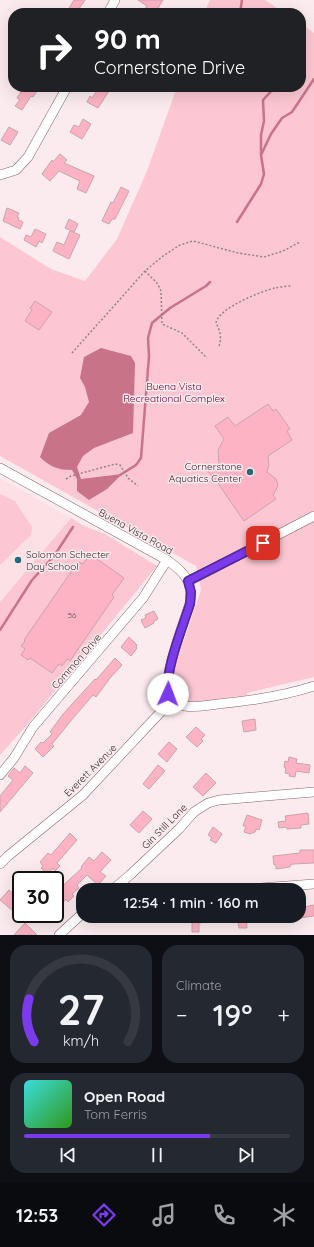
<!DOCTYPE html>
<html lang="en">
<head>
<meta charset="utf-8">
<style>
	:root { --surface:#171b24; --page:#242831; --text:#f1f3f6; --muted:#9ea1a6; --line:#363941; --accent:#7c3aed }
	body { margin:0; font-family:Quicksand,sans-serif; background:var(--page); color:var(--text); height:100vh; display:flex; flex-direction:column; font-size:15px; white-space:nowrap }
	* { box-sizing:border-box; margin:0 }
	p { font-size:13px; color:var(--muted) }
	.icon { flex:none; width:22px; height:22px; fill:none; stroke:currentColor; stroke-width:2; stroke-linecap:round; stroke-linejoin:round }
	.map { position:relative; height:935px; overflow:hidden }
	.side { display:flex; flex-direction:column; gap:10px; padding:10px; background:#0d0f14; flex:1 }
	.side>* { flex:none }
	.guide { position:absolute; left:8px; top:8px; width:298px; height:84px; border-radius:16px; box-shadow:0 4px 16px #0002; background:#202124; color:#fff; overflow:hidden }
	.speed { position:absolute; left:12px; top:871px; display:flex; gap:8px; font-size:20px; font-weight:700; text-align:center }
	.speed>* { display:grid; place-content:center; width:52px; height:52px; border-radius:50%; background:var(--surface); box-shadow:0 4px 16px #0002; line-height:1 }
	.speed .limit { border:2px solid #111; border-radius:6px; background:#fff; color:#111 }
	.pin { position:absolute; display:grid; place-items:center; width:34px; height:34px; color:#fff; margin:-17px; border-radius:8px; box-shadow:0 2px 6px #0006 }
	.me { position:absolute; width:44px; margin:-22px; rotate:2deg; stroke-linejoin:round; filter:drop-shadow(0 0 3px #0008) }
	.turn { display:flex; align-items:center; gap:14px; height:84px; padding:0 20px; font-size:18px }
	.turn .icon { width:52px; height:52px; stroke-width:2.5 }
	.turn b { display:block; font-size:28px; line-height:34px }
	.big { font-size:30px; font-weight:600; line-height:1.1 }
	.side .card { flex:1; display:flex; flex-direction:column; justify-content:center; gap:6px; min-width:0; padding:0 14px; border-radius:16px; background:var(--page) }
	.side .dial { align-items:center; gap:0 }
	.dial svg { height:104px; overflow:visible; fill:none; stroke:var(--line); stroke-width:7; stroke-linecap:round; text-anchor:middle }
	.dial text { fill:var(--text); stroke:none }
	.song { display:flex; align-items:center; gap:12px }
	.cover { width:48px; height:48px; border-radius:6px; background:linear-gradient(135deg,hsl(180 70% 55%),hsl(110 70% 35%)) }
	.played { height:4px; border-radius:2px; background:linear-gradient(90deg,var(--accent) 70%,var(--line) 70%) }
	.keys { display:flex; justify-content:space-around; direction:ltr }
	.heat { display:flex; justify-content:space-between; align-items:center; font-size:22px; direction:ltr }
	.side .tiles { flex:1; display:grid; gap:10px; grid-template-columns:1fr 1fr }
	.card:last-child { grid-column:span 2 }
	.trip { position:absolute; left:76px; top:883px; width:230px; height:40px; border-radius:16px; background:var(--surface); box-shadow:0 4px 16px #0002; font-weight:600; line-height:40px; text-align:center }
	.tab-bar { display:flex; height:64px; justify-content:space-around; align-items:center; background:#090b0e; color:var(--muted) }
	.tab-bar .icon { width:28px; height:28px }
	.tab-bar .current { color:var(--accent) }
	.tab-bar b { font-size:18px; color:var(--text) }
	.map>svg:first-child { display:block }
</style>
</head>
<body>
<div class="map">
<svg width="314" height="935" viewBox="0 0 314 935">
	<rect width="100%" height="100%" fill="#fbebee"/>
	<polygon fill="#fce0e5" points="0,478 71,518 0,602"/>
	<g fill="#fcc7d2">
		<polygon points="210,0 265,0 284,13 204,13"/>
		<polygon points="301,24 314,33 314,677 247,693 246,699 184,702 169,684 201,590 196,566 0,456 0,237 51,269 85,281 117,239 147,171 177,87 301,87"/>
		<polygon points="0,494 15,501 32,527 31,535 0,565"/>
		<polygon points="71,518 84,526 105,534 157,566 26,726 0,755 0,602"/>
	</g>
	<path fill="#c97389" d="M101,348L131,356L135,363L133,433L94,448L83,456L77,467L81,479L122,474L107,489L89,500L77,491V479L72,470C58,470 50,467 40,457L49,433L81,415L89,402L85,387L80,378L84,357Z"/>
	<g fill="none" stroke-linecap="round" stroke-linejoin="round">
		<g stroke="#c97389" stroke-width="2.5">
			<polyline points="240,13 242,0"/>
			<polyline points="261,154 261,135 264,121 263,100 275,87"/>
			<polyline points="237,222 261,184 264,174 261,155 271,134 282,118 292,112 314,79"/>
			<polyline points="120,475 136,465 141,458 149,356 148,338 152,323 170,308 206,286 210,282"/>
			<polyline points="0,630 32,580 54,556 73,527"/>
		</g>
	</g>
	<g fill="#fdb3c4" stroke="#c9a5ac">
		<polygon points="74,0 85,0 76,13 66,13"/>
		<polygon points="138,0 163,0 155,13 142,13 147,6"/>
		<polygon points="24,87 30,87 37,91 33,97 31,96 22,110 15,106 20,100 17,98"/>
		<polygon points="102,87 109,91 98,108 87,102 90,96 92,98 98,89 100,90"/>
		<polygon points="83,119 91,124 82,139 70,132 74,125 79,127"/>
		<polygon points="9,127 18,132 10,145 1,140"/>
		<polygon points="60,154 67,160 64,163 94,176 86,193 77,189 80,181 59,171 50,181 42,174 52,160 53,162"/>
		<polygon points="121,187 129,191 115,219 112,219 109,224 102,221 111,202 113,203"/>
		<polygon points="7,208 19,213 17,217 19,218 18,220 23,222 20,229 3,221"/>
		<polygon points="69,219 78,224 74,232 65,228"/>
		<polygon points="35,229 46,234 42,243 39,241 36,247 24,240 26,235 31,237"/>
		<polygon points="70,231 80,235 69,259 53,251 57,242 64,245"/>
		<polygon points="35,301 52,312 39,330 25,321 32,310 30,308"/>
		<polygon points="268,404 273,411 276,409 290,429 287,431 292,440 268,456 269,465 267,472 276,479 278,485 276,490 273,495 276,499 244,521 215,479 214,479 208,471 219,463 218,450 224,439 215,426 228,417 235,426"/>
		<polygon points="90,554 124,578 112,595 114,597 70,661 67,659 62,666 59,664 52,673 30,658 28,660 21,655 25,649 21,646 25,641 24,640 73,569 74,570 79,562 83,564"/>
		<polygon points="154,611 158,619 153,622 154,623 145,628 141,620 146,618 145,615"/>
		<polygon points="129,637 137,645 136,647 137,648 131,656 121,647"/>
		<polygon points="115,658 122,665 110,678 96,697 93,695 74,717 52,744 54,746 43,757 35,749 41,742 43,743 52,734 50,732 63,714 95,679 96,680"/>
		<polygon points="255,719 256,730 244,732 242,721"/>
		<polygon points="196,727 205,735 201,739 203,741 197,747 186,737"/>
		<polygon points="169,742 177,749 167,762 158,754"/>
		<polygon points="289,757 297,759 296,763 310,765 309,773 296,771 295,777 289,776 290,774 285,773 286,768 284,767 285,761 288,762"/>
		<polygon points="158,765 165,771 149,789 143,784"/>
		<polygon points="25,766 33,773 0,812 0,796 13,780 8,776 14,768 20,773"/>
		<polygon points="206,773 216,783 203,796 193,787"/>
		<polygon points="143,811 152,819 139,833 130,825"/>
		<polygon points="308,813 309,824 301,825 301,828 287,829 286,827 279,828 278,822 286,821 285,816"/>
		<polygon points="247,815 262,820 259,830 256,829 255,832 250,834 244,832 246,826 243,826"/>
		<polygon points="213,827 222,834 216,843 210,840 212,838 208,835"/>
		<polygon points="70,833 77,840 57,863 60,866 55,871 53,868 48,874 41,868 43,866 40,862 48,853 51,855"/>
		<polygon points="300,850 314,850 314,863 293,864 290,865 290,867 276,869 276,865 274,865 273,856 300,853"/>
		<polygon points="102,852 111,860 100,872 106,876 98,885 87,875 77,885 79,888 72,894 74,896 68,902 66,899 55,912 55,893 82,868 81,867 89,857 94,861"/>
		<polygon points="9,890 21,901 13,911 0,900"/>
		<polygon points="314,905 314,916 299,918 299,909 304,908 304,907"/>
		<polygon points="194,916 201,916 201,923 199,923 199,932 192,932 192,920 194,920"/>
		<polygon points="237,916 246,916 247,928 239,928"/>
		<polygon points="25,923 37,935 14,935"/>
	</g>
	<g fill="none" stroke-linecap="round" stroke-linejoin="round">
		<g stroke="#86666d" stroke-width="10">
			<g id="minor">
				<polyline points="108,13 115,0"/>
				<polyline points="0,175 16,170 28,157 67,87"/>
				<path d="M0,468L167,560C184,572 193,581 190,603C184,622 162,679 168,695C171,701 178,705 185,706C196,708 207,705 218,704C250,701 283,696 314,686"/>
				<polyline points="189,581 314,516"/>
				<polyline points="0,775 14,758 33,727 143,598 167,560"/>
				<polyline points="0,864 8,856 83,795 172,700"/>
				<polyline points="112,890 130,875 179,829 194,812 208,803 219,800 314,792"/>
				<polyline points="236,890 314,884"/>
				<polyline points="59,935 83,913"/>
			</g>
		</g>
		<g stroke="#938487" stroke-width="1.5" stroke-dasharray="2 2" stroke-linecap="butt">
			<polyline points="145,271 157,283 161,291 162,324 182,333 207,358"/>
			<path d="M219,346C222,338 220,330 216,323C218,308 262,291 275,288C280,287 286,286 291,286"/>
			<polyline points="72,353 145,271 163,256 180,245 193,241 238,253 264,257 283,251 300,242"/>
			<polyline points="66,479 71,476 115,464 120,465 128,478 138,486"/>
		</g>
		<use href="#minor" stroke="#fff" stroke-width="9"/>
	</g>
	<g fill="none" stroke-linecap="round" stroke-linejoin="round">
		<g stroke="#51269a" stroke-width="10">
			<path id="route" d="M168,694C165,669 182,629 190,604L191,592L188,581L263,543"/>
		</g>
		<use href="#route" stroke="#7c3aed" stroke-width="7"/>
	</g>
	<g fill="#246a79" stroke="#fbebee" stroke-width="1.5">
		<circle cx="250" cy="472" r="4"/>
		<circle cx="18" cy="560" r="4"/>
	</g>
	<g text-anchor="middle" stroke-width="3" stroke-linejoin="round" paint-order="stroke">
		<g font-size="8" fill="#684c52">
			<text x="72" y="618">56</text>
		</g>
		<g font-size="10" fill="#6e0030" stroke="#fbebee">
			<text x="174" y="390">Buena Vista<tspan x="174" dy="12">Recreational Complex</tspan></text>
		</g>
		<g font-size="10" fill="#37292c" stroke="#fbebee" text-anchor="end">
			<text x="242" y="470">Cornerstone<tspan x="242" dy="12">Aquatics Center</tspan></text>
			<text x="26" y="558" text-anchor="start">Solomon Schecter<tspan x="26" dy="12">Day School</tspan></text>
		</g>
		<g font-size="10" fill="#37292c" stroke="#fbebee">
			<text transform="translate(136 531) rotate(29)" y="4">Buena Vista Road</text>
			<text transform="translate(76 661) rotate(-49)" y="4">Common Drive</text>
			<text transform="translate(90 770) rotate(-45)" y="4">Everett Avenue</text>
			<text transform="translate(164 826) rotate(-45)" y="4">Gin Still Lane</text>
		</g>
	</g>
</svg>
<div class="speed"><div class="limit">30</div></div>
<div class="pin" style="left:263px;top:543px;background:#d93025"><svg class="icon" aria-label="arrive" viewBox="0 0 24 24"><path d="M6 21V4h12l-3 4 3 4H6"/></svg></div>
<svg class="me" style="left:168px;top:694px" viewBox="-20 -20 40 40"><circle r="19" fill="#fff"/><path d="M0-13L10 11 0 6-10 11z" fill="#7c3aed"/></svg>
<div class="trip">12:54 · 1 min · 160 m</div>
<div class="guide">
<div class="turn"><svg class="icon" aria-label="right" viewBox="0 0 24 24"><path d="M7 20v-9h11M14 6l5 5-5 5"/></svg><div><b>90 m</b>Cornerstone Drive</div></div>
</div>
</div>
<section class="side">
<div class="tiles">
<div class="card dial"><svg viewBox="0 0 100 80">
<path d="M14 69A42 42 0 1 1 86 69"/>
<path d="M14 69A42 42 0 0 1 10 36" stroke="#7c3aed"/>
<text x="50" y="56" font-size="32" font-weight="700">27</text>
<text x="50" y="72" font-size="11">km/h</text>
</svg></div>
<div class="card"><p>Climate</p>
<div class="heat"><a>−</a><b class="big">19°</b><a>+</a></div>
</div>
<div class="card">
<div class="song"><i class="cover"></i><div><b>Open Road</b><p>Tom Ferris</p></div></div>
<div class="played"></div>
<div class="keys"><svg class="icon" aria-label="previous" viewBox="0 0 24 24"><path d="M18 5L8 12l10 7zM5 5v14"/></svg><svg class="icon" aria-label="pause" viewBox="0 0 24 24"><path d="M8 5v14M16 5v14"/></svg><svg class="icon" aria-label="next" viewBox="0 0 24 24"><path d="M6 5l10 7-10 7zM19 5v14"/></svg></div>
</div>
</div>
</section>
<nav class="tab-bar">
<b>12:53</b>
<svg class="icon current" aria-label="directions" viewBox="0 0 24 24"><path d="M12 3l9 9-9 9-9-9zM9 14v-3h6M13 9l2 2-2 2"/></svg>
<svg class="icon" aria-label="music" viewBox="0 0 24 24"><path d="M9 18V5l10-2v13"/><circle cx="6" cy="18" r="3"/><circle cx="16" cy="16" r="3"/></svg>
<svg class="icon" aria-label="phone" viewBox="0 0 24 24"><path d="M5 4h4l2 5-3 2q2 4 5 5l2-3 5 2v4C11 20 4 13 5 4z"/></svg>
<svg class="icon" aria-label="climate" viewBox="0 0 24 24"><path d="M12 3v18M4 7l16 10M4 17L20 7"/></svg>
</nav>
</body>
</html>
